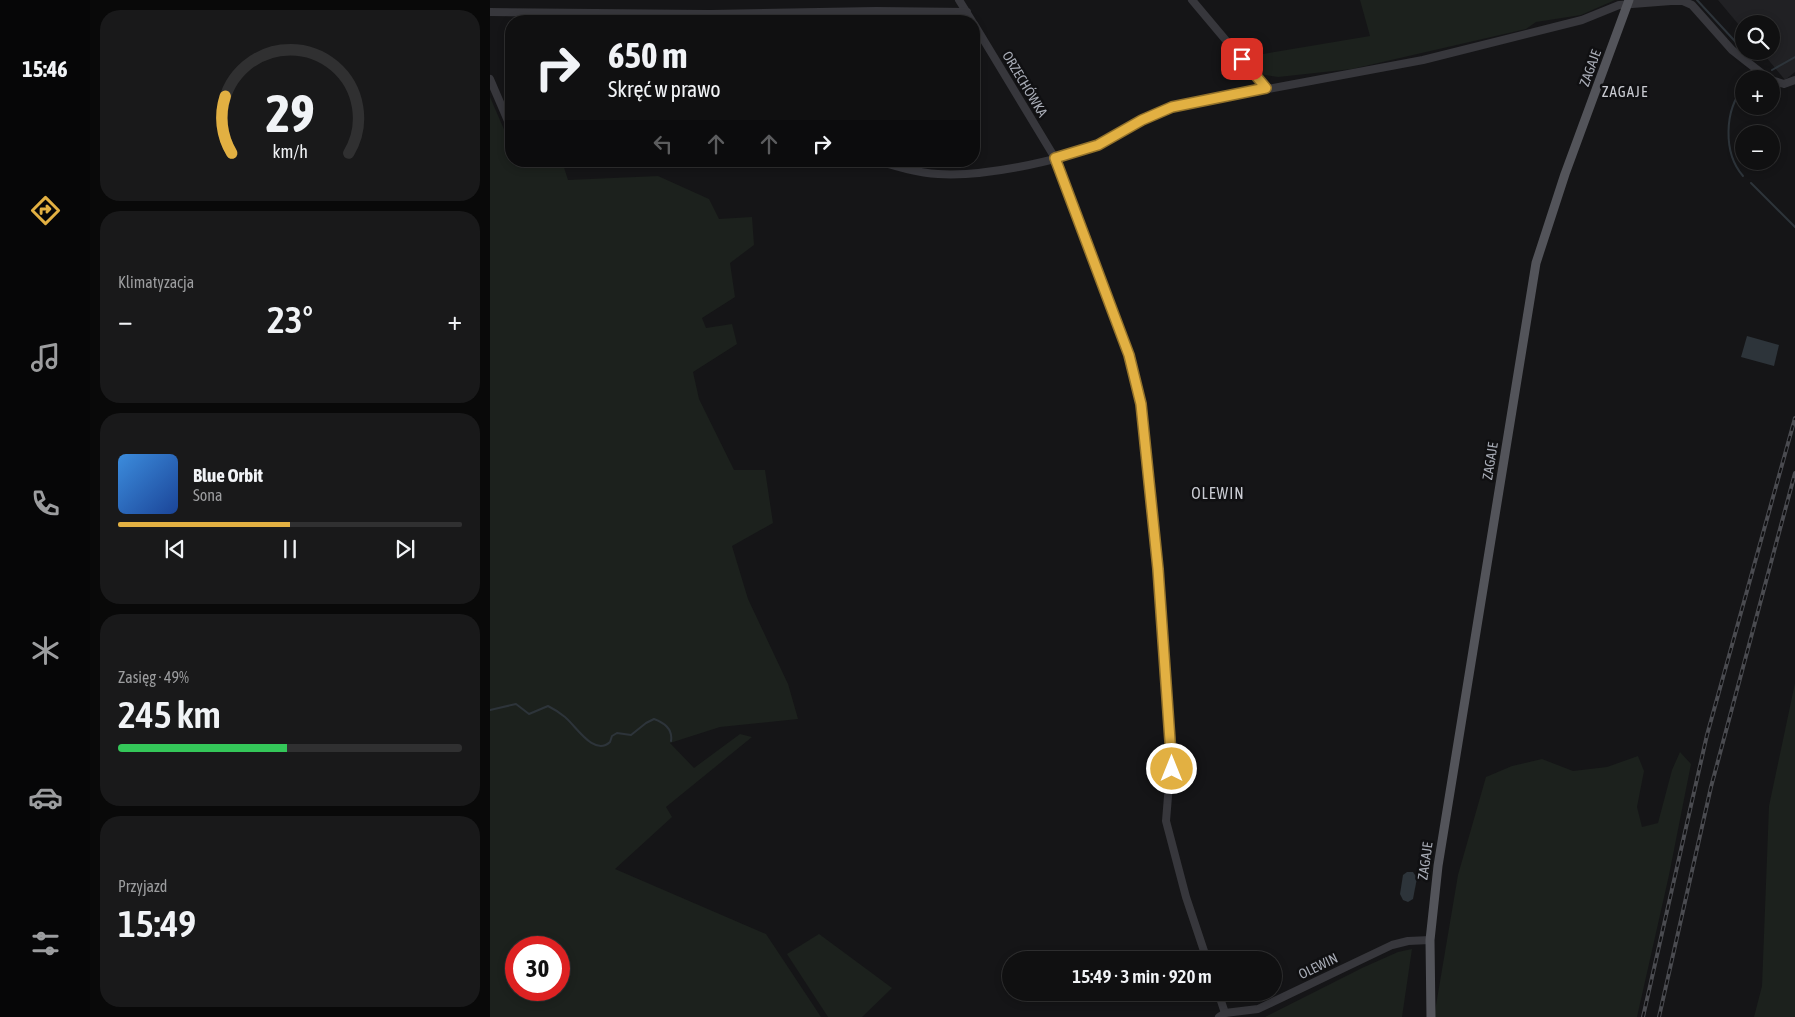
<!DOCTYPE html>
<html lang="pl">
<head>
<meta charset="utf-8">
<style>
	:root { --surface:#101011; --page:#19191a; --text:#f1f3f6; --muted:#9c9d9f; --line:#303031; --accent:#e2b042 }
	body { margin:0; font-family:"Asap Condensed",sans-serif; background:var(--page); color:var(--text); height:100vh; display:flex; flex-direction:column; font-size:19px; white-space:nowrap }
	* { box-sizing:border-box; margin:0 }
	p { font-size:16px; color:var(--muted) }
	.icon { flex:none; width:28px; height:28px; fill:none; stroke:currentColor; stroke-width:2; stroke-linecap:round; stroke-linejoin:round }
	.map { position:relative; flex:1; overflow:hidden }
	.sheet { display:flex; flex-direction:column; gap:10px; padding:10px; background:#090909; width:400px }
	.sheet>* { flex:none }
	.guide { position:absolute; left:15px; top:15px; width:475px; height:152px; border-radius:20px; box-shadow:0 2px 8px #0003,0 0 0 1px var(--line); background:#101011; color:var(--text); overflow:hidden }
	.tools { position:absolute; left:1245px; top:15px; display:grid; gap:10px }
	.tools a { display:grid; place-items:center; width:45px; height:45px; border-radius:50%; background:var(--surface); box-shadow:0 2px 8px #0003,0 0 0 1px var(--line); font-size:25px }
	.speed { position:absolute; left:15px; top:936px; display:flex; gap:10px; font-size:25px; font-weight:700; text-align:center }
	.speed>* { display:grid; place-content:center; width:65px; height:65px; border-radius:50%; background:var(--surface); box-shadow:0 2px 8px #0003,0 0 0 1px var(--line); line-height:1 }
	.speed .limit { border:8px solid #d22; background:#fff; color:#111 }
	.pin { position:absolute; display:grid; place-items:center; width:42px; height:42px; color:#fff; margin:-21px; border-radius:10px; box-shadow:0 2px 8px #0006 }
	.me { position:absolute; width:55px; margin:-28px; rotate:0deg; stroke-linejoin:round; filter:drop-shadow(0 0 4px #0008) }
	.turn { display:flex; align-items:center; gap:18px; height:105px; padding:0 20px; font-size:22px }
	.turn .icon { width:65px; height:65px; stroke-width:2.5 }
	.turn b { display:block; font-size:35px; line-height:42px }
	.lanes { display:flex; align-items:center; height:48px; padding:0 20px; background:#0003; justify-content:center; gap:25px; direction:ltr }
	.lanes .off { opacity:.35 }
	.big { font-size:38px; font-weight:600; line-height:1.1 }
	.sheet .widget { flex:1; display:flex; flex-direction:column; justify-content:center; gap:8px; min-width:0; padding:0 18px; border-radius:20px; background:var(--page) }
	.sheet .dial { align-items:center; gap:0 }
	.dial svg { height:130px; overflow:visible; fill:none; stroke:var(--line); stroke-width:7; stroke-linecap:round; text-anchor:middle }
	.dial text { fill:var(--text); stroke:none }
	.song { display:flex; align-items:center; gap:15px }
	.cover { width:60px; height:60px; border-radius:8px; background:linear-gradient(135deg,hsl(210 70% 55%),hsl(220 70% 35%)) }
	.played { height:5px; border-radius:2px; background:linear-gradient(90deg,var(--accent) 50%,var(--line) 50%) }
	.keys { display:flex; justify-content:space-around; direction:ltr }
	.heat { display:flex; justify-content:space-between; align-items:center; font-size:28px; direction:ltr }
	.charge { height:8px; border-radius:4px; background:linear-gradient(90deg,#34c759 49%,var(--line) 0) }
	.trip { position:absolute; left:512px; top:951px; width:280px; height:50px; border-radius:25px; background:var(--surface); box-shadow:0 2px 8px #0003,0 0 0 1px var(--line); font-weight:600; line-height:50px; text-align:center }
	main { display:flex; flex:1; min-height:0 }
	.menu { display:flex; flex-direction:column; width:90px; justify-content:space-around; align-items:center; background:#060607; color:var(--muted) }
	.menu .icon { width:35px; height:35px }
	.menu .selected { color:var(--accent) }
	.menu b { font-size:22px; color:var(--text) }
	.map>svg:first-child { display:block }
</style>
</head>
<body>
<main>
<nav class="menu">
<b>15:46</b>
<svg class="icon selected" aria-label="directions" viewBox="0 0 24 24"><path d="M12 3l9 9-9 9-9-9zM9 14v-3h6M13 9l2 2-2 2"/></svg>
<svg class="icon" aria-label="music" viewBox="0 0 24 24"><path d="M9 18V5l10-2v13"/><circle cx="6" cy="18" r="3"/><circle cx="16" cy="16" r="3"/></svg>
<svg class="icon" aria-label="phone" viewBox="0 0 24 24"><path d="M5 4h4l2 5-3 2q2 4 5 5l2-3 5 2v4C11 20 4 13 5 4z"/></svg>
<svg class="icon" aria-label="climate" viewBox="0 0 24 24"><path d="M12 3v18M4 7l16 10M4 17L20 7"/></svg>
<svg class="icon" aria-label="car" viewBox="0 0 24 24"><path d="M5 17H2v-5l4-1 3-4h7l3 4 3 1v5h-3M9 17h6M6 11h13"/><circle cx="7" cy="17" r="2"/><circle cx="17" cy="17" r="2"/></svg>
<svg class="icon" aria-label="filters" viewBox="0 0 24 24"><path d="M4 7h16M4 17h16"/><circle cx="9" cy="7" r="2"/><circle cx="15" cy="17" r="2"/></svg>
</nav>
<section class="sheet">
<div class="widget dial"><svg viewBox="0 0 100 80">
<path d="M14 69A42 42 0 1 1 86 69"/>
<path d="M14 69A42 42 0 0 1 10 34" stroke="#e2b042"/>
<text x="50" y="56" font-size="32" font-weight="700">29</text>
<text x="50" y="72" font-size="11">km/h</text>
</svg></div>
<div class="widget"><p>Klimatyzacja</p>
<div class="heat"><a>−</a><b class="big">23°</b><a>+</a></div>
</div>
<div class="widget">
<div class="song"><i class="cover"></i><div><b>Blue Orbit</b><p>Sona</p></div></div>
<div class="played"></div>
<div class="keys"><svg class="icon" aria-label="previous" viewBox="0 0 24 24"><path d="M18 5L8 12l10 7zM5 5v14"/></svg><svg class="icon" aria-label="pause" viewBox="0 0 24 24"><path d="M8 5v14M16 5v14"/></svg><svg class="icon" aria-label="next" viewBox="0 0 24 24"><path d="M6 5l10 7-10 7zM19 5v14"/></svg></div>
</div>
<div class="widget"><p>Zasięg · 49%</p><b class="big">245 km</b><div class="charge"></div></div>
<div class="widget"><p>Przyjazd</p><b class="big">15:49</b></div>
</section>
<div class="map">
<svg width="1305" height="1017" viewBox="0 0 1305 1017">
	<rect width="100%" height="100%" fill="#151517"/>
	<polygon fill="#212124" points="1228,0 1305,0 1305,72 1295,80 1271,51 1281,51 1281,24 1254,24 1254,31"/>
	<g fill="#1c211d" fill-rule="evenodd">
		<polygon points="870,0 1125,0 1091,15 1046,22 1036,29 862,69 788,77 768,74 755,57 880,36"/>
		<path d="M0,97L19,141L21,142V161H72L78,180L168,176L219,199L229,219L262,217L264,245L240,263L245,297L212,318L216,328L242,324L247,344L203,372L209,399L244,470H275L283,523L242,546L258,599L298,684L308,719L230,727L180,743L204,768L250,734L262,737L176,807L182,817L125,869L276,934L331,1017H0ZM26,948H69V990H26Z"/>
		<polygon points="1305,683 1305,1017 1264,1017 1272,986 1279,806"/>
		<polygon points="1190,752 1201,764 1179,875 1147,1017 944,1017 968,875 996,777 1022,766 1052,759 1083,771 1117,767 1148,756 1154,771 1147,807 1152,827 1168,823 1182,770"/>
		<polygon points="329,934 402,988 372,1017 338,1017 297,954"/>
		<polygon points="922,949 912,1017 775,1017 872,968 908,952"/>
	</g>
	<g fill="#2d343a">
		<polygon points="1257,336 1289,345 1284,366 1251,357"/>
		<polygon points="917,872 923,872 927,878 923,899 918,902 913,900 910,894 913,875"/>
	</g>
	<g fill="none" stroke-linecap="round" stroke-linejoin="round">
		<g stroke="#2d343a" stroke-width="2">
			<polyline points="1207,0 1254,51"/>
			<polyline points="1254,51 1258,55"/>
			<polyline points="1282,70 1305,57"/>
			<polyline points="1268,75 1269,78"/>
			<path d="M1253,176C1233,153 1234,110 1254,87"/>
			<polyline points="1261,183 1305,227"/>
			<path d="M0,710L26,704L39,714L58,706C64,709 70,713 75,717C86,726 104,757 120,742L122,736L127,733L141,735L156,723L164,719C175,723 183,729 181,741"/>
		</g>
		<g stroke="#37373c" stroke-width="8">
			<polyline points="469,0 482,21"/>
			<polyline points="702,0 776,88"/>
			<polyline points="0,12 220,14 386,11 477,12"/>
			<polyline points="484,24 565,158 639,355 654,424 682,747 676,821 696,897 717,960"/>
			<polyline points="0,79 21,128"/>
			<polyline points="1281,80 1294,84 1305,80"/>
			<path d="M388,161C408,167 428,173 448,174C492,177 566,162 607,145C633,135 655,117 682,107L933,60L1092,20L1129,5L1181,1H1193L1202,5L1242,50L1279,79"/>
			<polyline points="728,992 735,1013"/>
			<polyline points="729,1017 735,1013 768,1009 902,945 918,941 940,940"/>
		</g>
		<polyline stroke="#53545a" stroke-width="9" points="941,1017 940,940 948,866 1046,263 1075,174 1139,0"/>
		<g stroke="#4a4b50" stroke-width="4">
			<g id="rail">
				<polyline points="1153,1017 1217,735 1305,418"/>
				<polyline points="1169,1017 1221,787 1305,473"/>
			</g>
		</g>
		<use href="#rail" stroke="#101012" stroke-width="2" stroke-dasharray="5.5" stroke-linecap="butt"/>
	</g>
	<g fill="none" stroke-linecap="round" stroke-linejoin="round">
		<g stroke="#93722b" stroke-width="12">
			<polyline id="route" points="682,769 668,569 651,404 639,355 565,158 608,145 652,120 682,107 776,88 752,59"/>
		</g>
		<use href="#route" stroke="#e2b042" stroke-width="9"/>
	</g>
	<g text-anchor="middle" stroke-width="5" stroke-linejoin="round" paint-order="stroke">
		<g font-size="14" fill="#a8acb6" stroke="#101012">
			<text transform="translate(1100 68) rotate(-70)" y="5">ZAGAJE</text>
			<text transform="translate(535 84) rotate(59)" y="5">ORZECHÓWKA</text>
			<text transform="translate(1000 461) rotate(-81)" y="5">ZAGAJE</text>
			<text transform="translate(935 861) rotate(-82)" y="5">ZAGAJE</text>
			<text transform="translate(828 966) rotate(-26)" y="5">OLEWIN</text>
		</g>
		<g font-size="15" letter-spacing="1" fill="#c9cbd2" stroke="#101012">
			<text x="1135" y="97">ZAGAJE</text>
		</g>
		<g font-size="16" letter-spacing="1" fill="#c9cbd2" stroke="#101012">
			<text x="728" y="499">OLEWIN</text>
		</g>
	</g>
</svg>
<div class="tools">
<a><svg class="icon" aria-label="search" viewBox="0 0 24 24"><circle cx="10" cy="10" r="6"/><path d="M15 15l6 6"/></svg></a>
<a>+</a>
<a>−</a>
</div>
<div class="speed"><div class="limit">30</div></div>
<div class="pin" style="left:752px;top:59px;background:#d93025"><svg class="icon" aria-label="arrive" viewBox="0 0 24 24"><path d="M6 21V4h12l-3 4 3 4H6"/></svg></div>
<svg class="me" style="left:682px;top:769px" viewBox="-20 -20 40 40"><circle r="17" fill="#e2b042" stroke="#fff" stroke-width="3"/><path d="M0-11L8 9 0 5-8 9z" fill="#fff"/></svg>
<div class="trip">15:49 · 3 min · 920 m</div>
<div class="guide">
<div class="turn"><svg class="icon" aria-label="right" viewBox="0 0 24 24"><path d="M7 20v-9h11M14 6l5 5-5 5"/></svg><div><b>650 m</b>Skręć w prawo</div></div>
<div class="lanes"><svg class="icon off" aria-label="left" viewBox="0 0 24 24"><path d="M17 20v-9H6M10 6l-5 5 5 5"/></svg><svg class="icon off" aria-label="ahead" viewBox="0 0 24 24"><path d="M12 20V5M6 11l6-6 6 6"/></svg><svg class="icon off" aria-label="ahead" viewBox="0 0 24 24"><path d="M12 20V5M6 11l6-6 6 6"/></svg><svg class="icon" aria-label="right" viewBox="0 0 24 24"><path d="M7 20v-9h11M14 6l5 5-5 5"/></svg></div>
</div>
</div>
</main>
</body>
</html>
